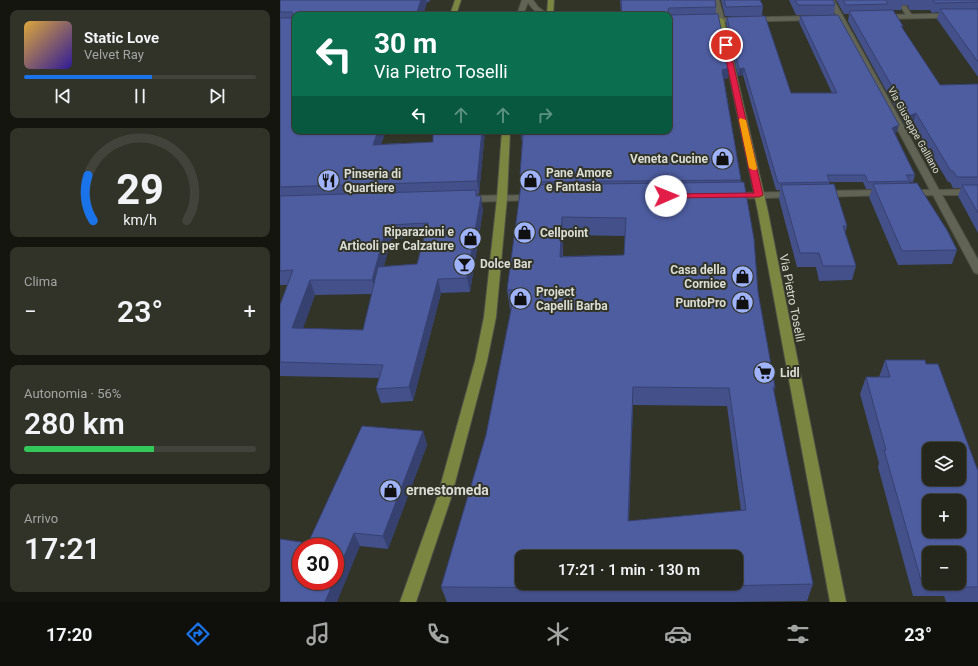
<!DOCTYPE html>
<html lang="it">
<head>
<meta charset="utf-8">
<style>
	:root { --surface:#25271c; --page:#313329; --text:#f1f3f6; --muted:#a3a5a3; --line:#42443b; --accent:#1a73e8 }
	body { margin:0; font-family:Roboto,sans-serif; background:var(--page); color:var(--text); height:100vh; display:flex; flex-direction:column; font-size:15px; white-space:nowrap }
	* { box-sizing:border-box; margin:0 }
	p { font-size:13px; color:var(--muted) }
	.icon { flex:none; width:22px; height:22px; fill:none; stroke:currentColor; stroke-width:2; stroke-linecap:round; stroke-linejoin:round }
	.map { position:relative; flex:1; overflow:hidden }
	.drawer { display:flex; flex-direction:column; gap:10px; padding:10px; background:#14150f; width:280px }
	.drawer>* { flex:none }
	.top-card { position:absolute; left:12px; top:12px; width:380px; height:122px; border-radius:8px; box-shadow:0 1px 3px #0004,0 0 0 1px var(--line); background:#0b6e4f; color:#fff; overflow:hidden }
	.controls { position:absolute; left:642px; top:442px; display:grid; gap:8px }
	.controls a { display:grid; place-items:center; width:44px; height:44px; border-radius:8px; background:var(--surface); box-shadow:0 1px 3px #0004,0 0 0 1px var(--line); font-size:20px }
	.speed { position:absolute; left:12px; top:538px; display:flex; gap:8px; font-size:20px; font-weight:700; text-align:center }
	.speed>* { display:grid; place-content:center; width:52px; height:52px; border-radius:50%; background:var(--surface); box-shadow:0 1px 3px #0004,0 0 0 1px var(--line); line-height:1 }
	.speed .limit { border:6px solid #d22; background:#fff; color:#111 }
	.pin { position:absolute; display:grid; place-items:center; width:34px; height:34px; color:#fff; margin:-17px; border:2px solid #fff; border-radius:50%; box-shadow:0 1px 4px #0007 }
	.me { position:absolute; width:44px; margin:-22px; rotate:89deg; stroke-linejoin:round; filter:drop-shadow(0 0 3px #0008) }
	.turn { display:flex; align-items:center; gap:14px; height:84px; padding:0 16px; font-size:18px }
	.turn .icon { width:52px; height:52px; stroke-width:2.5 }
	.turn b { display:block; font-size:28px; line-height:34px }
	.lanes { display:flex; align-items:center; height:38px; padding:0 16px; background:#0003; justify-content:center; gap:20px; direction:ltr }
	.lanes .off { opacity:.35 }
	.big { font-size:30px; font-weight:600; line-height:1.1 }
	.drawer .card { flex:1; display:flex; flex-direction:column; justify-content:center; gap:6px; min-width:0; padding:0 14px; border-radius:8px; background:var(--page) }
	.drawer .dial { align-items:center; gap:0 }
	.dial svg { height:104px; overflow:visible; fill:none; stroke:var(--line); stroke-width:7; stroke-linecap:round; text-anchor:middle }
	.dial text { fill:var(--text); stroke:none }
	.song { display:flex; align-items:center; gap:12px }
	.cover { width:48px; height:48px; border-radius:6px; background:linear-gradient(135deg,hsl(40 70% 55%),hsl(250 70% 35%)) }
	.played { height:4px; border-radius:2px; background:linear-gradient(90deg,var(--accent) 55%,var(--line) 55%) }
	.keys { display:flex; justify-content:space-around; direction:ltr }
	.heat { display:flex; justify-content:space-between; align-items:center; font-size:22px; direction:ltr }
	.charge { height:6px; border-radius:3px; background:linear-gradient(90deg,#34c759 56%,var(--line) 0) }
	.trip { position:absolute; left:235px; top:550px; width:228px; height:40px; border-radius:8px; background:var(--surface); box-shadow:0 1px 3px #0004,0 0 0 1px var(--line); font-weight:600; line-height:40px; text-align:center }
	.dock { display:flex; height:64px; justify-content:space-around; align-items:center; background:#0f100b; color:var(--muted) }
	.dock .icon { width:28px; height:28px }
	.dock .current { color:var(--accent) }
	.dock b { font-size:18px; color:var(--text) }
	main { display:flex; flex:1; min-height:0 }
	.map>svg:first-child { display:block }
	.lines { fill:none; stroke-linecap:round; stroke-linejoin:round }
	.service-casing { stroke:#4f5146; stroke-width:2 }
	.minor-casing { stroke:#4f5146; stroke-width:2 }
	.primary-casing { stroke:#4f5146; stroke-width:2 }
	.service { fill:#616455; fill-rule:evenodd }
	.minor { fill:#616455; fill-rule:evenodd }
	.primary { fill:#7b8640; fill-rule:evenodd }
	.wall { fill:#43508a; fill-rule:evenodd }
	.shaded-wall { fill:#374170 }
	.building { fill:#4e5da0; stroke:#374170; fill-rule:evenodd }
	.route { fill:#e11d48; stroke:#92132f }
	.slow { fill:#f59e0b }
	.labels { text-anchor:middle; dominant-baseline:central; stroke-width:4; stroke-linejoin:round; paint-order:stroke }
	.far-street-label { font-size:10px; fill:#dbddd5; stroke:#313426 }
	.poi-label { font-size:12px; font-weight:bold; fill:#dbddd5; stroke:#313426; text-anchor:start }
	.street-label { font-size:12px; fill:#dbddd5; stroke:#313426 }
	.near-poi-label { font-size:14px; font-weight:bold; fill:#dbddd5; stroke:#313426; text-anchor:start }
</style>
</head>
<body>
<main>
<section class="drawer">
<div class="card">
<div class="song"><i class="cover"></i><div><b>Static Love</b><p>Velvet Ray</p></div></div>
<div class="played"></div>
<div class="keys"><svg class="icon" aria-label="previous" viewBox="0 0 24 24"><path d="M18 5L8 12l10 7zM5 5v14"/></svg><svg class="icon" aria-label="pause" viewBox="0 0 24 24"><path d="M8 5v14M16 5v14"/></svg><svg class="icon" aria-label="next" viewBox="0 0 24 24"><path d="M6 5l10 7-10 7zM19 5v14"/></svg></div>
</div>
<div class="card dial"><svg viewBox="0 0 100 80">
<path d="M14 69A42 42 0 1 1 86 69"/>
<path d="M14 69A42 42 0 0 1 10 34" stroke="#1a73e8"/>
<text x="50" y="56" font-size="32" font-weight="700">29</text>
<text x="50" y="72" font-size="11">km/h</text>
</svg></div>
<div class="card"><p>Clima</p>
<div class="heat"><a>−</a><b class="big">23°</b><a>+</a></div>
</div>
<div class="card"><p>Autonomia · 56%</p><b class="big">280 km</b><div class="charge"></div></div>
<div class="card"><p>Arrivo</p><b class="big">17:21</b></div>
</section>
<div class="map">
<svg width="698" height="602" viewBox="0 0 698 602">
	<rect width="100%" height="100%" fill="#313426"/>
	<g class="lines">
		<defs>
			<path id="service" d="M 622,6 L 626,6 L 633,17 L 632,18 L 628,18 L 621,7 Z"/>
			<path id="minor" d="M 242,0 L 253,0 L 258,7 L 269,15 C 259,15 253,11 248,2 L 243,15 L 237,15 Z
				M 433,0 L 439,0 L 444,18 L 535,16 L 538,18 L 535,20 L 441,22 L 438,20 Z
				M 548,0 L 554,0 L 659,190 L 698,189 L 698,195 L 662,195 L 698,260 L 698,274 L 694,272 L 693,270 L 653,195 L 628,196 L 623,193 L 628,190 L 650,190 Z
				M 698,13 L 698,17 L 602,19 L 599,17 L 602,15 Z
				M 605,190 L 610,193 L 608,195 L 542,197 L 537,194 L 542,191 Z
				M 513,192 L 518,195 L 516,197 L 452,199 L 447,196 L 452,193 Z
				M 253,195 L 258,198 L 256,200 L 187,202 L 182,199 L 187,196 Z"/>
			<path id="primary" d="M 175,0 L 181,0 L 176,15 L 170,15 Z
				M 268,0 L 274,0 L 273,15 L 267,15 Z
				M 441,18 L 444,20 L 488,212 L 566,602 L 550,602 L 478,212 L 438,22 L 424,23 L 421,21 L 424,19 Z
				M 222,131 L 230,131 L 227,198 L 216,317 L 207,361 L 171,498 L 136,602 L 120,602 L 157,498 L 195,361 L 204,317 L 217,198 Z"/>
		</defs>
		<use href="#service" class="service-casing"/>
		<use href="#minor" class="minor-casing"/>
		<use href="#primary" class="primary-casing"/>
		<use href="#service" class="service"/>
		<use href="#minor" class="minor"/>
		<use href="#primary" class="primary"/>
	</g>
	<path class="wall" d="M 0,0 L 150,0 L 149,2 L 147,2 L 143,15 L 15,15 L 15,131 L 106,131 L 101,144 L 153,142 L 153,131 L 205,131 L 199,194 L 197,194 L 203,210 L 190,292 L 161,293 L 133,401 L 101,403 L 96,389 L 99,378 L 0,376 L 0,305 L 8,285 L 0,285 ZM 144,237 L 137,264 L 104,266 L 111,239 ZM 92,294 L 83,330 L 23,328 L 35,295 Z
		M 340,0 L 435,0 L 436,7 L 436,14 L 448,78 L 444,79 L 461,180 L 461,182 L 478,292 L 495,387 L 494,392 L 533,584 L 527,601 L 454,602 L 167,602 L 161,587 L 206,435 L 231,309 L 230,309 L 227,290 L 241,186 L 240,175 L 242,143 L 241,134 L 389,15 L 341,15 ZM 283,235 L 345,236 L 344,255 L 283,256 ZM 353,405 L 447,406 L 461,511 L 349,521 Z
		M 441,0 L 480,0 L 483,6 L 482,16 L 445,16 Z
		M 509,0 L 553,0 L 555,5 L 554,15 L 516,15 Z
		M 556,0 L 698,0 L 698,77 L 657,19 L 659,12 L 652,13 L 650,10 L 630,10 L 627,5 L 622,5 L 621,10 L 607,10 L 607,11 L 623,26 L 622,28 L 660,85 L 698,84 L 698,233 L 678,196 L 681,188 L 673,188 L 670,182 L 668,182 L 633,124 L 626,127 L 568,21 L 569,14 L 564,14 Z
		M 520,16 L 617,132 L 615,133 L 635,175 L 633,182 L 629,182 L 629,183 L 677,250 L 672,264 L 618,265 L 589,197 L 592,189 L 586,189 L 583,182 L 550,182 L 549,184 L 567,226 L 565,233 L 576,266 L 572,280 L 539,281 L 536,267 L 517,267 L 499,199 L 500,190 L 496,190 L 463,75 L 458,76 L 446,23 L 447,17 L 511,93 L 552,93 L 519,22 Z
		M 605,360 L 646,364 L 698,471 L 698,602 L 666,602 L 664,596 L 633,596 L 598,467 L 599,463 L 580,394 L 586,377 L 599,377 ZM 649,553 L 679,583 L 649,583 Z
		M 143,431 L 147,445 L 108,549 L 80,546 L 28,543 Z"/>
	<path class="shaded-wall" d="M 141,0 L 146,0 L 147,2 L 143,15 L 136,15 Z
		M 449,68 L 448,78 L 441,80 L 442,70 Z
		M 464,68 L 463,75 L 458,76 L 459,69 Z
		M 636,113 L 633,124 L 626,127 L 629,116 Z
		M 619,125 L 617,132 L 610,136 L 612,128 Z
		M 98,131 L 106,131 L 96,158 L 93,145 Z
		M 202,131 L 205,131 L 199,194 L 197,181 Z
		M 201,196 L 203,210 L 190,292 L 187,278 Z
		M 282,217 L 283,235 L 282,275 L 280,257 Z
		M 107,225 L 111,239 L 97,294 L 92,280 Z
		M 158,279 L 161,293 L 133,401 L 129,387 Z
		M 30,280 L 35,295 L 18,342 L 12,328 Z
		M 353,387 L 353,405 L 348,538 L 348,521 Z
		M 143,431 L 147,445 L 108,549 L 103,536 Z
		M 74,533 L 80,546 L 57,602 L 45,602 L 54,581 L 55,581 L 55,578 Z"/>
	<path class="building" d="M 0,0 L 141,0 L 136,15 L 15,15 L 15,131 L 98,131 L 93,145 L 153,142 L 153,131 L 202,131 L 197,181 L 0,187 L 0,18 L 11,18 L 13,17 L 12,12 L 0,12 Z
		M 341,0 L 435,0 L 436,7 L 389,8 L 388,9 L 389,15 L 438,14 L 449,68 L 442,70 L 461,180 L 243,182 L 244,175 L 240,175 L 243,134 L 241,134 L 241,131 L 389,131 L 389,15 L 342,15 Z
		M 444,0 L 480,0 L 483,6 L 446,7 Z
		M 515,0 L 553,0 L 555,5 L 518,5 Z
		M 563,0 L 606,0 L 608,4 L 566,5 Z
		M 653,0 L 698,0 L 698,2 L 655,3 Z
		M 660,9 L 698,9 L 698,62 Z
		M 613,10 L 623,26 L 621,26 L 660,85 L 698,84 L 698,177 L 677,177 L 673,171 L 671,171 L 636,113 L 629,116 L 569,11 Z
		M 558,15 L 619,125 L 612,128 L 635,175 L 626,175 L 630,181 L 588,182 L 585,175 L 547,175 L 550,182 L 498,183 L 464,68 L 459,69 L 447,17 L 485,16 L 511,93 L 557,93 L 520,16 Z
		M 464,182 L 474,239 L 478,292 L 495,387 L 493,387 L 533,584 L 344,588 L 161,587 L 206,435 L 235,290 L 227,290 L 241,185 ZM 282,217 L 346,218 L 344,255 L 280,257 ZM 353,387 L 449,388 L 466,510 L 348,521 ZM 242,557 L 456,557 L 456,583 L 242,583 Z
		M 637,183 L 667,230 L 677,250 L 622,251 L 593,184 Z
		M 554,184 L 567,226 L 563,226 L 576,266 L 543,266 L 539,253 L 520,253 L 501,185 Z
		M 682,185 L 698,185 L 698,213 Z
		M 196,190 L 196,196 L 201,196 L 187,278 L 158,279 L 129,387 L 96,389 L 103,365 L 0,362 L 0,305 L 13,270 L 0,271 L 0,196 ZM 148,223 L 137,264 L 98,267 L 83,330 L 12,328 L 30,280 L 92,280 L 107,225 Z
		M 605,360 L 645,360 L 646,364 L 658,364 L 698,471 L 698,587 L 676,587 L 674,583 L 679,583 L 679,553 L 649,553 L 649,581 L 641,580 L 604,450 L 606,450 L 586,377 L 610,377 ZM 649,449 L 679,449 L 679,479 L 649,479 ZM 649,501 L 679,501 L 679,531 L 649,531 Z
		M 82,426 L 143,431 L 103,536 L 74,533 L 55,578 L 55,547 L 21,547 L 21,581 L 54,581 L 45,602 L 0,602 L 0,539 L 28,543 Z"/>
	<path class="route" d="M 446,43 L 449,45 L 483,195 L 479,197 L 383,198 L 383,195 L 386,194 L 474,193 L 443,45 Z"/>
	<path class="slow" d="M 460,118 L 466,120 L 477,168 L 476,170 L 473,170 L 469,168 L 459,120 Z"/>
	<defs>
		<symbol id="shop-disc" viewBox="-11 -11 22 22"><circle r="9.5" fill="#a0b3fd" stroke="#313426"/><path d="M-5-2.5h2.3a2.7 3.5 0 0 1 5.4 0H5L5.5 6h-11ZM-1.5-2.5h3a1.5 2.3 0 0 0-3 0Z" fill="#111"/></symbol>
		<symbol id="restaurant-disc" viewBox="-11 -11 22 22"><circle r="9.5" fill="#a0b3fd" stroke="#313426"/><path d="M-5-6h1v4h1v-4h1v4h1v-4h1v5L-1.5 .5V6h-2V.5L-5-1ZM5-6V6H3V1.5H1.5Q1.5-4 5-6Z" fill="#111"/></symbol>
		<symbol id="bar-disc" viewBox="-11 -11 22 22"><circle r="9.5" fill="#a0b3fd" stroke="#313426"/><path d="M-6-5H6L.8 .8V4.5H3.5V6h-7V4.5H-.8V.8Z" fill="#111"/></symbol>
		<symbol id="supermarket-disc" viewBox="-11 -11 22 22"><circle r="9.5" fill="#a0b3fd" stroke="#313426"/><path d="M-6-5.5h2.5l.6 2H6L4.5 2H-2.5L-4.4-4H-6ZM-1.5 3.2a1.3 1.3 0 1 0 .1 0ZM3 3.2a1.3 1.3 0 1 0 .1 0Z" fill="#111"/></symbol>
	</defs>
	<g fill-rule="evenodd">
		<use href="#shop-disc" x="430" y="146" width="25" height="25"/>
		<use href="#shop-disc" x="238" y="168" width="25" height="25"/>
		<use href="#restaurant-disc" x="36" y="168" width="25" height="25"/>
		<use href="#shop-disc" x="232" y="220" width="25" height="25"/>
		<use href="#shop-disc" x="178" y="226" width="25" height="25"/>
		<use href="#bar-disc" x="172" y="252" width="25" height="25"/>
		<use href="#shop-disc" x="450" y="264" width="25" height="25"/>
		<use href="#shop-disc" x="228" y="286" width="25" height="25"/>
		<use href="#shop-disc" x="450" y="290" width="25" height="25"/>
		<use href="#supermarket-disc" x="472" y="360" width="25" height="25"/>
		<use href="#shop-disc" x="98" y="478" width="25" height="25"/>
	</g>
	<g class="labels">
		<g class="far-street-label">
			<text transform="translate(634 130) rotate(61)">Via Giuseppe Galliano</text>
		</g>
		<g class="poi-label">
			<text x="428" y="159" text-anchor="end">Veneta Cucine</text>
			<text x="266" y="173">Pane Amore<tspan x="266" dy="14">e Fantasia</tspan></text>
			<text x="64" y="174">Pinseria di<tspan x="64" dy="14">Quartiere</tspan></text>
			<text x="174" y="232" text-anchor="end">Riparazioni e<tspan x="174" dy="14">Articoli per Calzature</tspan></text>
			<text x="260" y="233">Cellpoint</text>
			<text x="200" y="264">Dolce Bar</text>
			<text x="446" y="270" text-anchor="end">Casa della<tspan x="446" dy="14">Cornice</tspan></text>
			<text x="256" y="292">Project<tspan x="256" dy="14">Capelli Barba</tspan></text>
			<text x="446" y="303" text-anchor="end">PuntoPro</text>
			<text x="500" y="373">Lidl</text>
		</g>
		<g class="street-label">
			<text transform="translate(512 298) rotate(79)">Via Pietro Toselli</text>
		</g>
		<g class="near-poi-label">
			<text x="126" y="490">ernestomeda</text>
		</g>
	</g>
</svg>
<div class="controls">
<a><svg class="icon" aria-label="layers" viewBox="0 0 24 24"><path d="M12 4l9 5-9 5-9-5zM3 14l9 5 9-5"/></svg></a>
<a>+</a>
<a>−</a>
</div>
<div class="speed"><div class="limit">30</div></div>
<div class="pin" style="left:446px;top:45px;background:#d93025"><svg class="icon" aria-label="arrive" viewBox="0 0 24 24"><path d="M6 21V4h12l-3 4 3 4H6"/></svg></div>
<svg class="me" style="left:386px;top:196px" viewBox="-20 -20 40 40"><circle r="19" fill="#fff"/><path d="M0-13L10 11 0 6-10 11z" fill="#e11d48"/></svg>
<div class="trip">17:21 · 1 min · 130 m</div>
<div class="top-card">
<div class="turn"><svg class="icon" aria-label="left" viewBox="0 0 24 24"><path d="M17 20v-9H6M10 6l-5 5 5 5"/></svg><div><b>30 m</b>Via Pietro Toselli</div></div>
<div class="lanes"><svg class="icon" aria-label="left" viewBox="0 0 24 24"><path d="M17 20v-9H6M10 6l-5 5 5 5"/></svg><svg class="icon off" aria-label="ahead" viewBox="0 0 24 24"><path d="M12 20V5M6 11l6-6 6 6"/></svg><svg class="icon off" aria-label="ahead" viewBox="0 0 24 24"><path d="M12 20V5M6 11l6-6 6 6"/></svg><svg class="icon off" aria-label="right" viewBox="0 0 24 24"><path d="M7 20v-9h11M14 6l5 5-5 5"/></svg></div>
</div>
</div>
</main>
<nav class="dock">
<b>17:20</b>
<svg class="icon current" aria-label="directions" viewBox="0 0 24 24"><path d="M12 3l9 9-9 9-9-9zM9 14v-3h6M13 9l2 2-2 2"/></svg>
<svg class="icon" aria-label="music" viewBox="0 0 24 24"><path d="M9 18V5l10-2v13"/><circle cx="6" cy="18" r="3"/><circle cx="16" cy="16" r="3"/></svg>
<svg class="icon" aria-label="phone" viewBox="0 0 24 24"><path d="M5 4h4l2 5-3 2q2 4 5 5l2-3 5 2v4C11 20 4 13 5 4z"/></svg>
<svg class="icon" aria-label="climate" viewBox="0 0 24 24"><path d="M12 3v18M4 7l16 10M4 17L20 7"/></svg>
<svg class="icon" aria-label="car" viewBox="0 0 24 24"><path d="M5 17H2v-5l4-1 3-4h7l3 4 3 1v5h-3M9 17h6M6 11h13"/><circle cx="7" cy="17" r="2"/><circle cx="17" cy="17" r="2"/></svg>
<svg class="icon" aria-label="filters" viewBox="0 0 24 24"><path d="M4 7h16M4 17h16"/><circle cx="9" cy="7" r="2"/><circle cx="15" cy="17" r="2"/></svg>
<b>23°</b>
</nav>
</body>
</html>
